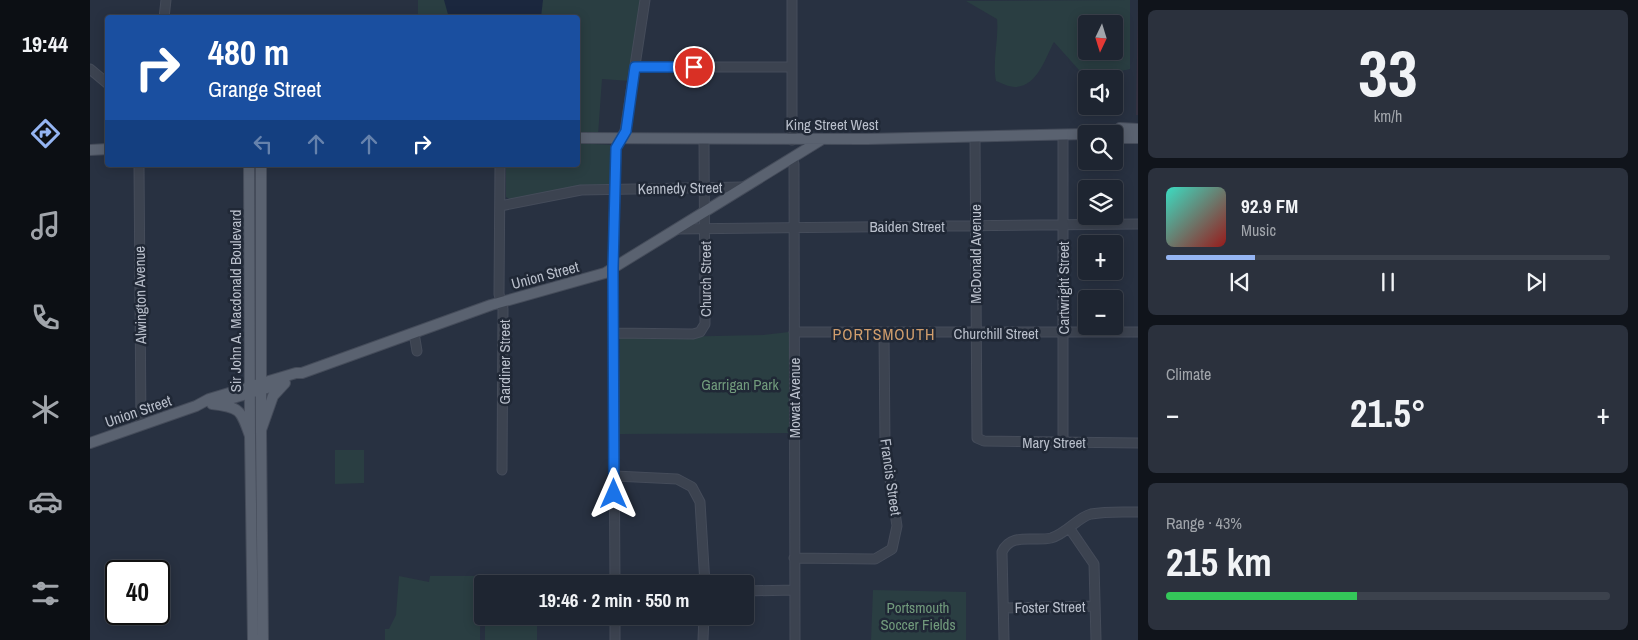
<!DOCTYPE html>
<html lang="en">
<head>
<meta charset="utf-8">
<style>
	:root { --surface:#1e2531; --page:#2b313d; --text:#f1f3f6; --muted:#a1a5ab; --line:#3c424d; --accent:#95b5f3 }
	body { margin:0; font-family:"Archivo Narrow",sans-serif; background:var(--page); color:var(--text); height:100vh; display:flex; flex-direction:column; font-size:19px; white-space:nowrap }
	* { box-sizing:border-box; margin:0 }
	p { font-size:16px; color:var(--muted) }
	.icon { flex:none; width:28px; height:28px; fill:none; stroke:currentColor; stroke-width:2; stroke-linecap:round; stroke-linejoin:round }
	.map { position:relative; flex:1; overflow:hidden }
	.panel { display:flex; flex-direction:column; gap:10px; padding:10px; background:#10141b; width:500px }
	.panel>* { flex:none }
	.guide { position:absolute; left:15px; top:15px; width:475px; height:152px; border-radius:5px; box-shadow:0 2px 12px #0003,0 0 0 1px var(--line); background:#1a4fa0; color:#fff; overflow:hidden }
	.needle { width:32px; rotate:184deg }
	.tools { position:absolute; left:988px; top:15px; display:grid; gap:10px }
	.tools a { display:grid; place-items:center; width:45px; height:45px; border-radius:5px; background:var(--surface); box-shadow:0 2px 12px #0003,0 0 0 1px var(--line); font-size:25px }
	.speed { position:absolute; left:15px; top:560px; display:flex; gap:10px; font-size:25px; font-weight:700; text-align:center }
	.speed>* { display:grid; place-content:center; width:65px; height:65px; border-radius:50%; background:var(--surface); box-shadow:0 2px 12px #0003,0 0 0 1px var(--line); line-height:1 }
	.speed .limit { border:2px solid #111; border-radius:8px; background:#fff; color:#111 }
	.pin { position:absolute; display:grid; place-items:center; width:42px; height:42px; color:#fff; margin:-21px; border:2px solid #fff; border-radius:50%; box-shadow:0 1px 5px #0007 }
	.me { position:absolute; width:55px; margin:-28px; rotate:0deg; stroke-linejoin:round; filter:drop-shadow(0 0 4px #0008) }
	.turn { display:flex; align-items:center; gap:18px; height:105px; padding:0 20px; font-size:22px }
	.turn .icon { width:65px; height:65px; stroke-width:2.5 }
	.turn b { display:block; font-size:35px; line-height:42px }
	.lanes { display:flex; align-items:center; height:48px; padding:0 20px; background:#0003; justify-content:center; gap:25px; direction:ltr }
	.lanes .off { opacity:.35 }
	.big { font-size:38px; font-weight:700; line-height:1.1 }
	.panel .tile { flex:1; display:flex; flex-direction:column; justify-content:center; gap:8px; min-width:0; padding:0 18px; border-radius:8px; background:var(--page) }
	.panel .dial { align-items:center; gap:0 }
	.dial b { font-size:65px; line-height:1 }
	.song { display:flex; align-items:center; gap:15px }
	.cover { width:60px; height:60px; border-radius:8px; background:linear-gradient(135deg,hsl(170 70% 55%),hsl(0 70% 35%)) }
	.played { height:5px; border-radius:2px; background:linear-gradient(90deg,var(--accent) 20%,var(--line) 20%) }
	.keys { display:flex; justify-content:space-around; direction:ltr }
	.heat { display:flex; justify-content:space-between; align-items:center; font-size:28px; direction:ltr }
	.charge { height:8px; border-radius:4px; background:linear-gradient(90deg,#34c759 43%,var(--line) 0) }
	.trip { position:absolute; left:384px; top:575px; width:280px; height:50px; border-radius:5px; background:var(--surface); box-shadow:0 2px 12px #0003,0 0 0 1px var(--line); font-weight:700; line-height:50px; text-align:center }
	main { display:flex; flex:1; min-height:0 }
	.dock { display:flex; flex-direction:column; width:90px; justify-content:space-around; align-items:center; background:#0c0f14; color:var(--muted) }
	.dock .icon { width:35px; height:35px }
	.dock .selected { color:var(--accent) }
	.dock b { font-size:22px; color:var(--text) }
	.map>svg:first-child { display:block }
	.medical { fill:#363342 }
	.green { fill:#2a3e42; fill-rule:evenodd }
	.water { fill:#1b273e }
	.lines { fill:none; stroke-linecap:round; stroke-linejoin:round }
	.minor-casing { stroke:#454c5a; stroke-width:11 }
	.major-casing { stroke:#454c5a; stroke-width:12 }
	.minor { stroke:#3c4350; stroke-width:9 }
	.major { stroke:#5a6270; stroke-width:10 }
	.route-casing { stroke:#114b97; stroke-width:12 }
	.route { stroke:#1a73e8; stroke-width:9 }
	.labels { text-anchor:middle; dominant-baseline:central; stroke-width:5; stroke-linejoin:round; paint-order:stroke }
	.street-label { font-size:15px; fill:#b9bfcb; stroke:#202836 }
	.park-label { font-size:15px; fill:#719a7c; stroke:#202836 }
	.neighbourhood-label { font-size:16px; letter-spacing:1px; fill:#d19e6d; stroke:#202836 }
</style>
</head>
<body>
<main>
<nav class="dock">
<b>19:44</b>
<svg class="icon selected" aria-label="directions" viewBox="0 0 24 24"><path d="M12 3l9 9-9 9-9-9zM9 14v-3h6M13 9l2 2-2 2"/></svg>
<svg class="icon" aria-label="music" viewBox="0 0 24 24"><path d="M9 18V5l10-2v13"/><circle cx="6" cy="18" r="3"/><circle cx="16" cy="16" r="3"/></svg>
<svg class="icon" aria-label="phone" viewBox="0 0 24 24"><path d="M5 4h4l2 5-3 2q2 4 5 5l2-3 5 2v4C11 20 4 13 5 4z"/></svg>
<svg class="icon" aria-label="climate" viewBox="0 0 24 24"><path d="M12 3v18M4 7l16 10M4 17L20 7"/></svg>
<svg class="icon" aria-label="car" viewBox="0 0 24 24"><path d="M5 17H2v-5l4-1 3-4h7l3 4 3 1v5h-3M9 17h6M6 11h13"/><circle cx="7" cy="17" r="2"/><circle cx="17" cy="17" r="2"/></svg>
<svg class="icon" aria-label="filters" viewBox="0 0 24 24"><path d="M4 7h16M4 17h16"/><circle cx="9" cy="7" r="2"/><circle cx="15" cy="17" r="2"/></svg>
</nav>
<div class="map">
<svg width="1048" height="640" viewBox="0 0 1048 640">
	<rect width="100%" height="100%" fill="#283141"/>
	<path class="medical" d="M 1048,0 L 1048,115 L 1046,115 Z"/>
	<path class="green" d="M 328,0 L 552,0 L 540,81 L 512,79 L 508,135 L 488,134 L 488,18 L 328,18 Z
		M 1040,0 L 1040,69 L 997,79 L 964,42 C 955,58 948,86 925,87 C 919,87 911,83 906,81 C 902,61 909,40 907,19 L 876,1 ZM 996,24 L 1024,24 L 1024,51 L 996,51 Z
		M 488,143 L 520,145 L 520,185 L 421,200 L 416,197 L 416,165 L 488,165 Z
		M 699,332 L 701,433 L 528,434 L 530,338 L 673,335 Z
		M 245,450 L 274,450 L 274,483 L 245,484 Z
		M 309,576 L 339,582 L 340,576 L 390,576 L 390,640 L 295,640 L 295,629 L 299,629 L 306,615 Z
		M 783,590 L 876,592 L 876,640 L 781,640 Z
		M 395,616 L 447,616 L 447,640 L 395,640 Z"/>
	<path class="water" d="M 354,0 L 453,0 L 451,17 L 359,18 Z"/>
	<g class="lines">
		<defs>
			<path id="minor" d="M 702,0 L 702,140
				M 74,18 L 76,0
				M 545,67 L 702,67
				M 0,69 L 18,84
				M 885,137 L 887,438 L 894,441 L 1048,443
				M 702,158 L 704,164 L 705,640
				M 49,165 L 51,425
				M 410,165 L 409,294 L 413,309 L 412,470
				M 410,206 L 491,190 L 652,187
				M 587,229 L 1048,224
				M 704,332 L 1048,332
				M 324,333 L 327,351
				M 524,333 L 603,334 L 610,332 L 615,324 L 614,139
				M 973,442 L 973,135
				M 525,476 L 587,479 L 602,487 L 610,502 L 615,584
				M 980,529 L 1004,564 L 1006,640
				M 704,558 L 785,559 L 802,549 L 807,526 L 795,446 L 794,333
				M 525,584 L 523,268 L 526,147 L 535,131 L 555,0
				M 655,591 L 704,590
				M 914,608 L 1005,606
				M 525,616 L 525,640
				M 613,640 L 614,616
				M 914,640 L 912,552 C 921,532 943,542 961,538 C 976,534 988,517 1001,514 C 1017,511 1032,512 1048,512"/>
			<path id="major" d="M 1023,134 L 1030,128 L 1048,129
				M 1024,134 L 1030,138 L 1048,138
				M 488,138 L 777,139 L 996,134
				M 0,150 L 18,149
				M 159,165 L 160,436
				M 171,165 L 171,430
				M 136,400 L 194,383
				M 122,404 C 150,407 151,410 160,436 L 163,640
				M 0,443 L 106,406 L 119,399 L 206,373 L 212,373 L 401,305 L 515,273 L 731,140
				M 173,640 L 171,430 L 183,396 L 195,383"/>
		</defs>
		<use href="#minor" class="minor-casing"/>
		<use href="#major" class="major-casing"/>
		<use href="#minor" class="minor"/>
		<use href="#major" class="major"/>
	</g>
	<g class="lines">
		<defs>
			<path id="route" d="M 524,494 L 523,268 L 526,148 L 536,131 L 545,67 L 604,67"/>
		</defs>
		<use href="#route" class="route-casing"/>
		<use href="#route" class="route"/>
	</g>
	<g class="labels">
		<g class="street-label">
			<text x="742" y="124">King Street West</text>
			<text transform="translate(590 188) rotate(-1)">Kennedy Street</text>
			<text x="817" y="226">Baiden Street</text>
			<text transform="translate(885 254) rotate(-90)">McDonald Avenue</text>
			<text transform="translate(455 275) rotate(-15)">Union Street</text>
			<text transform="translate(615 279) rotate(-90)">Church Street</text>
			<text transform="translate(973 288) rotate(-90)">Cartwright Street</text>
			<text transform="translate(50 295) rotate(-91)">Alwington Avenue</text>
			<text transform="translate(145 301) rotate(-90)">Sir John A. Macdonald Boulevard</text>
			<text x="906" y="333">Churchill Street</text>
			<text transform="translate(414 362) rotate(-90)">Gardiner Street</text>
			<text transform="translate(704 398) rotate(-90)">Mowat Avenue</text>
			<text transform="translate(48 411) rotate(-19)">Union Street</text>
			<text x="964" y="442">Mary Street</text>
			<text transform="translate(801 477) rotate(82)">Francis Street</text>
			<text transform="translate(960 607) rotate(-1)">Foster Street</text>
		</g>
		<g class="park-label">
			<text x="650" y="384">Garrigan Park</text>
			<text x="828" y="607">Portsmouth<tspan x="828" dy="17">Soccer Fields</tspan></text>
		</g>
		<g class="neighbourhood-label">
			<text x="794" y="334">PORTSMOUTH</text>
		</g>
	</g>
</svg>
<div class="tools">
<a><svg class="needle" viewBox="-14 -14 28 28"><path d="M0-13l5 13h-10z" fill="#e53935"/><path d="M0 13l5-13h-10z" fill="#a1a5ab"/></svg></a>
<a><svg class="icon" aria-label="sound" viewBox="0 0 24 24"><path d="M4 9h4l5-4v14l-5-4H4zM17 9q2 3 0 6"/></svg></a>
<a><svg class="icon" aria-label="search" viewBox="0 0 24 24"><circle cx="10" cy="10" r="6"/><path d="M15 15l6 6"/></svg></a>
<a><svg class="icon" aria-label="layers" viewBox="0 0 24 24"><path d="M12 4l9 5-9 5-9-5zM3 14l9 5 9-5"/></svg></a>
<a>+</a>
<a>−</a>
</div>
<div class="speed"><div class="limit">40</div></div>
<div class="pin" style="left:604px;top:67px;background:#d93025"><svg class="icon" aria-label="arrive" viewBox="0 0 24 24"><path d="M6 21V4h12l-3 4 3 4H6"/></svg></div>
<svg class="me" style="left:524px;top:494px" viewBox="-20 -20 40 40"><path d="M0-17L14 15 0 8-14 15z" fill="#1a73e8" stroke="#fff" stroke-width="4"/></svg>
<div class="trip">19:46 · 2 min · 550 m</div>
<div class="guide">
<div class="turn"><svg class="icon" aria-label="right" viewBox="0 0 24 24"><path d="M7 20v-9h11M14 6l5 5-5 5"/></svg><div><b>480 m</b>Grange Street</div></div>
<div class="lanes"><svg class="icon off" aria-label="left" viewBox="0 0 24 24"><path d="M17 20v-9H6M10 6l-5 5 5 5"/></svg><svg class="icon off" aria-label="ahead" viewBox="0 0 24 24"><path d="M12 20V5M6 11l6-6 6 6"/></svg><svg class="icon off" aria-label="ahead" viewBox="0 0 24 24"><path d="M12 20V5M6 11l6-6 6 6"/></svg><svg class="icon" aria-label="right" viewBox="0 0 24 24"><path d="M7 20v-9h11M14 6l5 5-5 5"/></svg></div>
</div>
</div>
<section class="panel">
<div class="tile dial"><b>33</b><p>km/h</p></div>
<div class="tile">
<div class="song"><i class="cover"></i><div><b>92.9 FM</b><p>Music</p></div></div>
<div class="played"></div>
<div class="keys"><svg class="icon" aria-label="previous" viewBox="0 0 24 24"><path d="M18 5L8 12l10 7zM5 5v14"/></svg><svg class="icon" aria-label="pause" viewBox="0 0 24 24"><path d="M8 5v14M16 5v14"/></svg><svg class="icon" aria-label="next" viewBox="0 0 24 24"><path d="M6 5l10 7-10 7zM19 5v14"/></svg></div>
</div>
<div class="tile"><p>Climate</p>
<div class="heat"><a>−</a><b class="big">21.5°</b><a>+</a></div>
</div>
<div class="tile"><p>Range · 43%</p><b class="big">215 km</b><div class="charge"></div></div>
</section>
</main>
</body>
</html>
